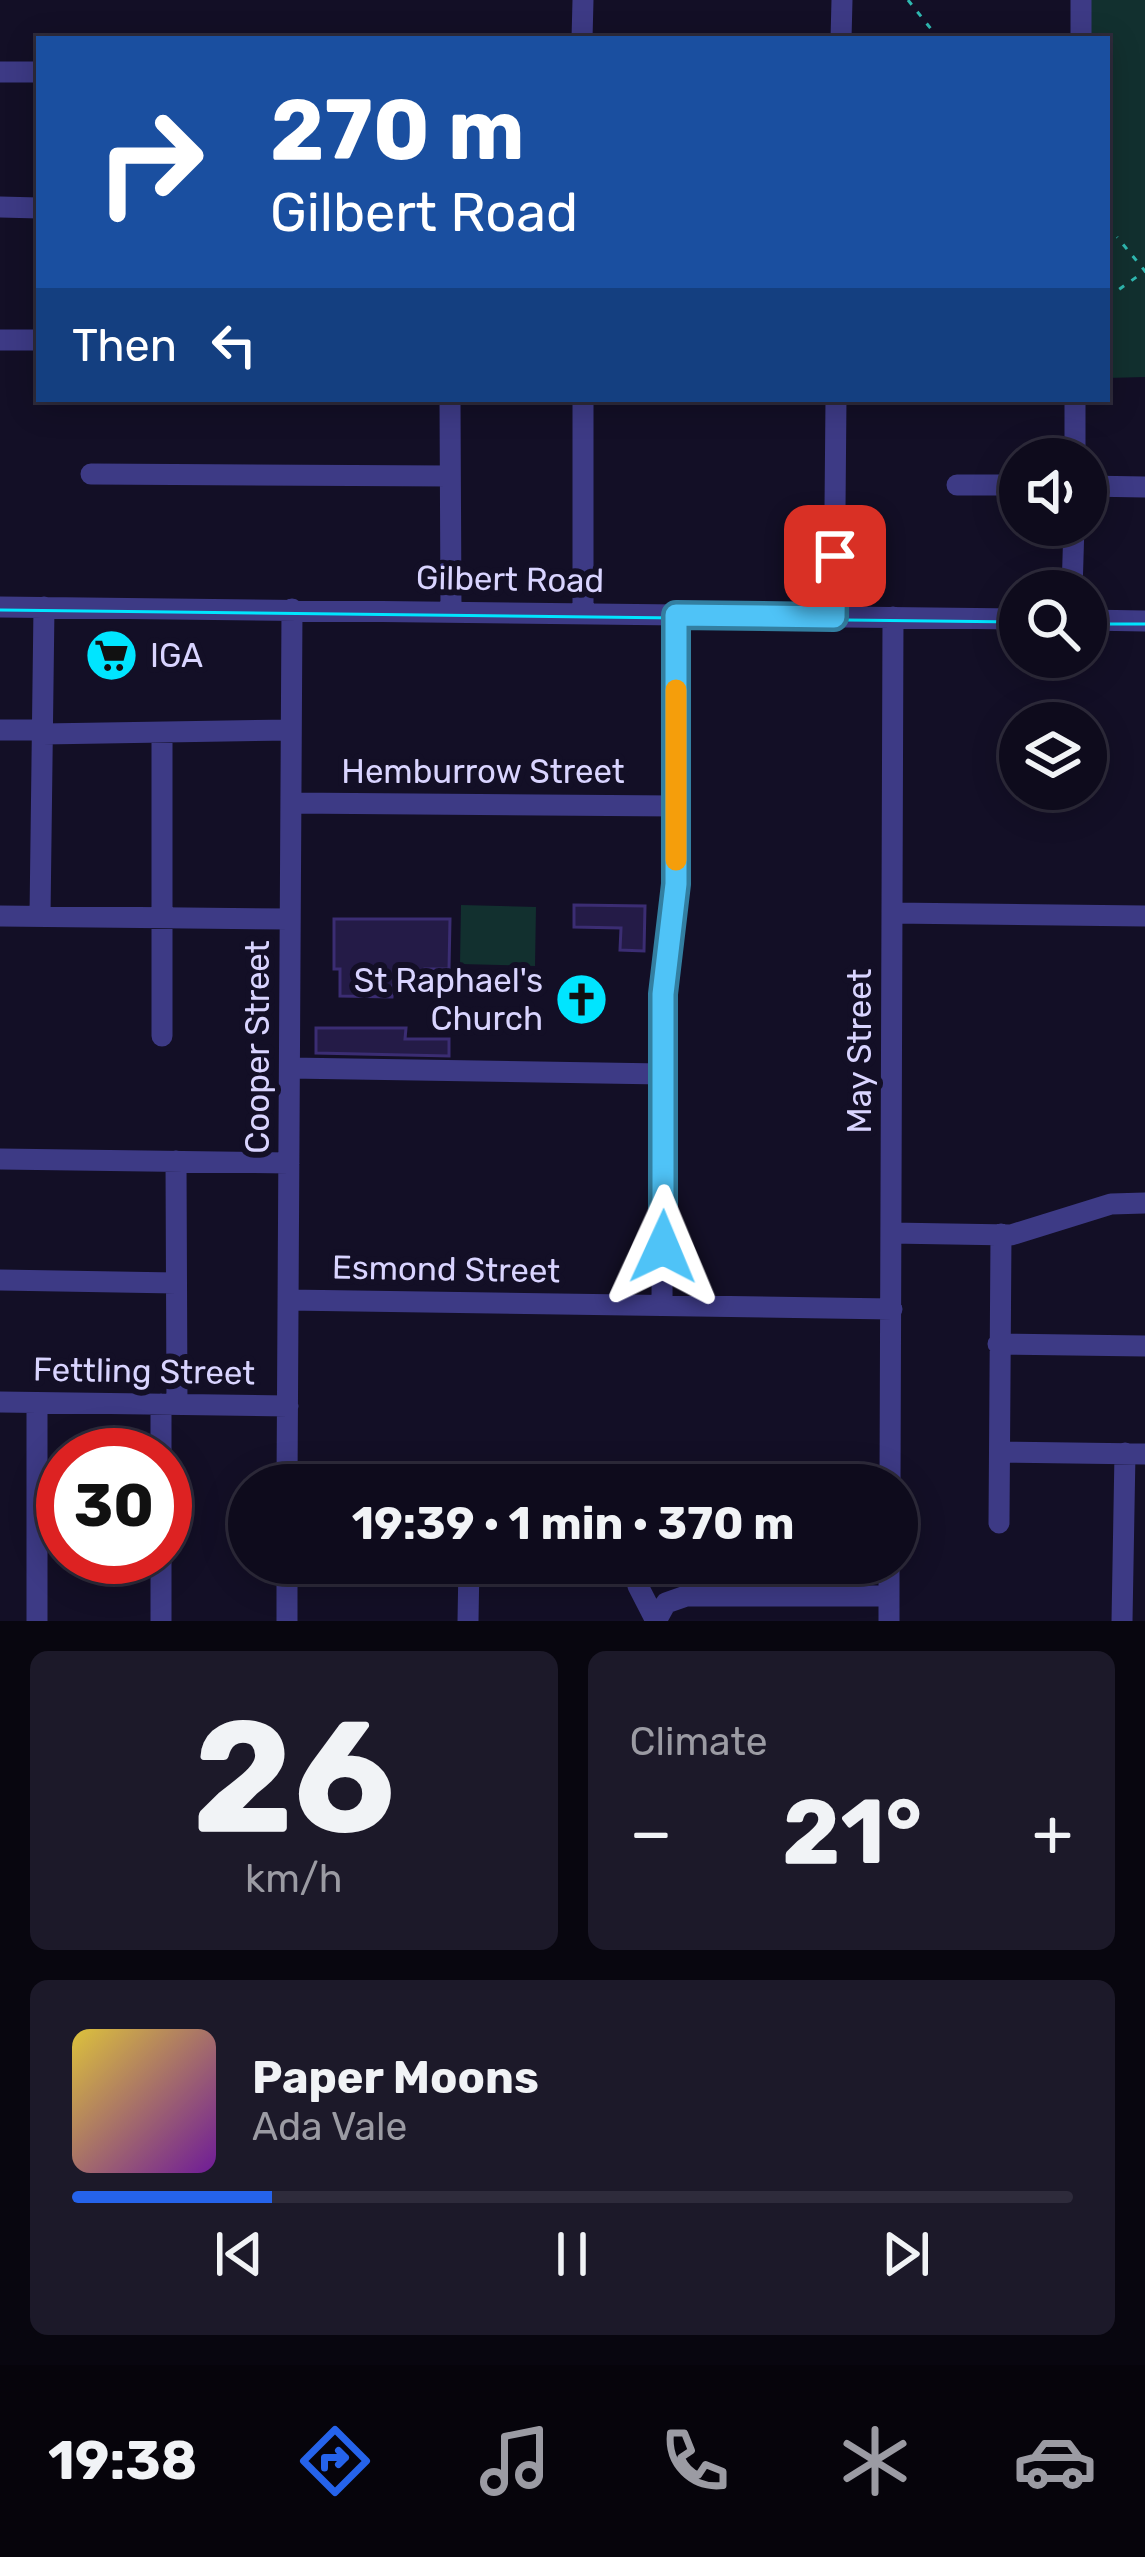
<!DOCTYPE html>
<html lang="en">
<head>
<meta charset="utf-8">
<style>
	:root { --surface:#0e0b1c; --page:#1c1929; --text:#f1f3f6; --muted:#9b9ba3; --line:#2e2b3b; --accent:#2563eb }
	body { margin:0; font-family:Rubik,sans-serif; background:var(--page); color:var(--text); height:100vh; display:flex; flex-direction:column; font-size:45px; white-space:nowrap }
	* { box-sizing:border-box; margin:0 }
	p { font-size:39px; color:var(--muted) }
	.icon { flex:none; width:66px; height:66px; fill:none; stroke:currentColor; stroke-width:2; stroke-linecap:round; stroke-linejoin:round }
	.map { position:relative; height:1621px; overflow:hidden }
	.sheet { display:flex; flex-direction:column; gap:30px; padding:30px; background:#08060f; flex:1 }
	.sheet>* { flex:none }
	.guide { position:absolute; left:36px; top:36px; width:1074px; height:366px; border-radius:0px; box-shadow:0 6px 30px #0003,0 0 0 3px var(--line); background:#1a4fa0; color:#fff; overflow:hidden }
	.fabs { position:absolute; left:999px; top:438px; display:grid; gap:24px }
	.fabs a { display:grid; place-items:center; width:108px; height:108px; border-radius:50%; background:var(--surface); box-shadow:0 6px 30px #0003,0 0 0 3px var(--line); font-size:60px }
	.speed { position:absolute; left:36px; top:1428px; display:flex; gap:24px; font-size:60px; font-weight:700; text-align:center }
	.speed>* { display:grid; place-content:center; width:156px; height:156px; border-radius:50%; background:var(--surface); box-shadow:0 6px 30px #0003,0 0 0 3px var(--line); line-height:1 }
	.speed .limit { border:18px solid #d22; background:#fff; color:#111 }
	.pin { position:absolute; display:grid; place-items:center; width:102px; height:102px; color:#fff; margin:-51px; border-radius:24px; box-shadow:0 6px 18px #0006 }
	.me { position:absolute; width:132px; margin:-66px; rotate:1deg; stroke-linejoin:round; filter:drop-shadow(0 0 9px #0008) }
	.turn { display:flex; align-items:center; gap:42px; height:252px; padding:0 36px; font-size:54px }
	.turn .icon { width:156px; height:156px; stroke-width:2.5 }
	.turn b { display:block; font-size:84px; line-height:102px }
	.then { display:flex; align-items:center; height:114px; padding:0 36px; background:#0003; gap:24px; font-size:45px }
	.big { font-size:90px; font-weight:700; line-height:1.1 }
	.sheet .widget { flex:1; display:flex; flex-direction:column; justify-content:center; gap:18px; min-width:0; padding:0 42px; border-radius:18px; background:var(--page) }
	.sheet .dial { align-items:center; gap:0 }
	.dial b { font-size:156px; line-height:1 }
	.song { display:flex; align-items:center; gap:36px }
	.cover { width:144px; height:144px; border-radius:18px; background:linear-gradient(135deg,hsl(50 70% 55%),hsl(280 70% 35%)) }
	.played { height:12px; border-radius:6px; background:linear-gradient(90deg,var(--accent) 20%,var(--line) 20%) }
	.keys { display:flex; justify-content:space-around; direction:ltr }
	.heat { display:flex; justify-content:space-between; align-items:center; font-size:66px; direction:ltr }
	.sheet .tiles { flex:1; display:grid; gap:30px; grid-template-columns:1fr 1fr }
	.widget:last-child { grid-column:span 2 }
	.trip { position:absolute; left:228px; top:1464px; width:690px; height:120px; border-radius:60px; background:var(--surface); box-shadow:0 6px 30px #0003,0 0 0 3px var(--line); font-weight:700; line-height:120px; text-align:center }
	.tab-bar { display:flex; height:192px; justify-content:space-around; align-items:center; background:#06040b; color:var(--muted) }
	.tab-bar .icon { width:84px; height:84px }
	.tab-bar .current { color:var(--accent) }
	.tab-bar b { font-size:54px; color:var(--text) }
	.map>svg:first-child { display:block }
	.green { fill:#12302f }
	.building { fill:#241b47; stroke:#3b2d73; stroke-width:3 }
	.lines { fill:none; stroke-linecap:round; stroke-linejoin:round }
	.path { stroke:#2fb8b0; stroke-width:3; stroke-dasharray:6 9; stroke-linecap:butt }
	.minor { stroke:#3d3a85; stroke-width:21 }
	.tram { stroke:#00e5ff; stroke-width:3 }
	.route-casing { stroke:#337fa1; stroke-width:30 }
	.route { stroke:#4fc3f7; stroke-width:21 }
	.slow { stroke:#f59e0b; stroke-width:21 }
	.labels { text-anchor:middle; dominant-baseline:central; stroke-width:12; stroke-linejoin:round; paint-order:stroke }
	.street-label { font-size:33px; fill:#d9d4ff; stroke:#130f26 }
	.poi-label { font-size:33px; fill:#d9d4ff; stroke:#130f26; text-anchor:start }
</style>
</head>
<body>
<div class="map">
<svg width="1145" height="1621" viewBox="0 0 1145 1621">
	<rect width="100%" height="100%" fill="#130f26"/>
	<path class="green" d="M 1088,0 L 1145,0 L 1145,377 L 1107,378 L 1107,39 L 1087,39 Z
		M 461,905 L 536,907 L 535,966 L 460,964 Z"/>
	<path class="building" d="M 574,905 L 645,906 L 644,951 L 620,950 L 621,928 L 574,927 Z
		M 334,919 L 450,919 L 449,969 L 425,969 L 425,986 L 393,985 L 392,997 L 340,996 L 340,969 L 334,969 Z
		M 316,1028 L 406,1028 L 405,1039 L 449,1039 L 449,1056 L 316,1053 Z"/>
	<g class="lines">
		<path class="path" d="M 908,0 L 939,39
			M 1107,298 L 1145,271 L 1117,237"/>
		<path class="minor" d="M 582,39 L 583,0
			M 841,39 L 842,0
			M 1081,39 L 1081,0
			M 0,72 L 39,72
			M 0,207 L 39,208
			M 0,340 L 39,340
			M 450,399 L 451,612
			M 1075,399 L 1075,459
			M 91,474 L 450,476
			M 957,485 L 1020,485
			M 1086,486 L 1145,487
			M 1072,591 L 1074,525
			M 0,607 L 1020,619
			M 583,614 L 583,399
			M 834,617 L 836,399
			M 1086,620 L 1145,621
			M 0,730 L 43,730
			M 43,734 L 291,730
			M 162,735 L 162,1036
			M 291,803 L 676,806
			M 893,913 L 1145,916
			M 0,916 L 290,919
			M 40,916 L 44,607
			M 290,1068 L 663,1074
			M 0,1159 L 289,1163
			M 176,1161 L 177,1404
			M 891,1233 L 1011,1235 L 1111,1204 L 1145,1203
			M 0,1280 L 176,1283
			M 288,1300 L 892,1309
			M 662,1305 L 663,994 L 676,884 L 676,615
			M 998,1344 L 1145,1346
			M 0,1402 L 288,1406
			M 37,1403 L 37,1621
			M 1002,1452 L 1145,1454
			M 161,1455 L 161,1404
			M 287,1485 L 292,609
			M 655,1485 L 695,1485
			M 890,1485 L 893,617
			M 999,1523 L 1001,1234
			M 287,1563 L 287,1621
			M 634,1563 L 638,1586 L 656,1621
			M 714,1563 L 714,1595
			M 161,1621 L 161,1557
			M 468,1621 L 469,1563
			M 656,1621 L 666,1603 L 686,1596 L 889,1596
			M 889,1621 L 889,1563
			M 1122,1621 L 1125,1453"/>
		<path class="tram" d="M 0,610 L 1020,622
			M 1086,624 L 1145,624"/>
	</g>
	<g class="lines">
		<defs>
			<path id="route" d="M 663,1247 L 663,994 L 676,884 L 676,615 L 834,617 L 835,556"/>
		</defs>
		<use href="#route" class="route-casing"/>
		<use href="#route" class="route"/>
		<path class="slow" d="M 676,860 L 676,690"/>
	</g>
	<defs>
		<symbol id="supermarket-disc" viewBox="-11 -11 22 22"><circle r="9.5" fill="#00e5ff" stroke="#130f26"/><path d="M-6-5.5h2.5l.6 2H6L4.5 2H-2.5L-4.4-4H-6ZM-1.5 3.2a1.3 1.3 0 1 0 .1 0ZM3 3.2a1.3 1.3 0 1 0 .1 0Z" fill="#111"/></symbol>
		<symbol id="church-disc" viewBox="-11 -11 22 22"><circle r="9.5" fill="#00e5ff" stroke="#130f26"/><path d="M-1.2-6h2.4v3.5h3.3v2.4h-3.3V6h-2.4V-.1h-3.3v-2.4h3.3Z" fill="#111"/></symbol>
	</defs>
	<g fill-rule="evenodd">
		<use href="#supermarket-disc" x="82" y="626" width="59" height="59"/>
		<use href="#church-disc" x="552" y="970" width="59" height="59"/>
	</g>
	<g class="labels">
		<g class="street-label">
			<text transform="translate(510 579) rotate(1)">Gilbert Road</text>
			<text x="483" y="771">Hemburrow Street</text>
			<text transform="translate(257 1047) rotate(-90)">Cooper Street</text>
			<text transform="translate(859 1051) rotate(-90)">May Street</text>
			<text transform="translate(446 1269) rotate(1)">Esmond Street</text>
			<text transform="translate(144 1371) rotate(1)">Fettling Street</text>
		</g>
		<g class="poi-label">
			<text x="150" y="655">IGA</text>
			<text x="543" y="980" text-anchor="end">St Raphael's<tspan x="543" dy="38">Church</tspan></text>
		</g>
	</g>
</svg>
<div class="fabs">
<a><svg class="icon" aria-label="sound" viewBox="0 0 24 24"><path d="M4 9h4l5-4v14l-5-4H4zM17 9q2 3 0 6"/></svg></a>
<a><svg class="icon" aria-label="search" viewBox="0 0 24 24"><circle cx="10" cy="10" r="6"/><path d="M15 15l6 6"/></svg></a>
<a><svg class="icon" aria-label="layers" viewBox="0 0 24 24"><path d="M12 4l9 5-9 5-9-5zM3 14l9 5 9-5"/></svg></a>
</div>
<div class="speed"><div class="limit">30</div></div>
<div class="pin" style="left:835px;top:556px;background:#d93025"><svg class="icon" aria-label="arrive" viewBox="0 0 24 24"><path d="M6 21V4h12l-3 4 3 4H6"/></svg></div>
<svg class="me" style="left:663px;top:1247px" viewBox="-20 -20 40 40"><path d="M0-17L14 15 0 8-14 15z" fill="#4fc3f7" stroke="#fff" stroke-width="4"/></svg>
<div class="trip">19:39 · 1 min · 370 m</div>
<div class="guide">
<div class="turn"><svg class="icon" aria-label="right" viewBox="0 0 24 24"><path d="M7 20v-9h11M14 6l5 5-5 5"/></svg><div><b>270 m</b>Gilbert Road</div></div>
<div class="then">Then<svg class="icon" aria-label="left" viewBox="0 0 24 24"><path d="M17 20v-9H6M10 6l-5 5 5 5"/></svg></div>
</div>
</div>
<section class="sheet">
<div class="tiles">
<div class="widget dial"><b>26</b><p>km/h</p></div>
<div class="widget"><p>Climate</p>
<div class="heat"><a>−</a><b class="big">21°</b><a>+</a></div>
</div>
<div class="widget">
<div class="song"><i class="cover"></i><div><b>Paper Moons</b><p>Ada Vale</p></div></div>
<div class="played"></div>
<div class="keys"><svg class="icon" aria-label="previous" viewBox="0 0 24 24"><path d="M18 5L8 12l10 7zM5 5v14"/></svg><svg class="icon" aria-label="pause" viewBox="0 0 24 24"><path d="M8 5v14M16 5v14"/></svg><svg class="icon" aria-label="next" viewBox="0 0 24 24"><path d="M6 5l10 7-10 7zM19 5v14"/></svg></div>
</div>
</div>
</section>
<nav class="tab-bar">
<b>19:38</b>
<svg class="icon current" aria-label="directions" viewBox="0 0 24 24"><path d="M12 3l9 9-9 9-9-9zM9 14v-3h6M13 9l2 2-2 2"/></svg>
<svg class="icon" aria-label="music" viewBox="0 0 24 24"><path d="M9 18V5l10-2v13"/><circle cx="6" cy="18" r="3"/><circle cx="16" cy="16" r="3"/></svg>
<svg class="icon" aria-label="phone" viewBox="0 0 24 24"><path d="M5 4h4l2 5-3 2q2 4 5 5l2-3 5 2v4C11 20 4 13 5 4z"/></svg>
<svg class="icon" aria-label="climate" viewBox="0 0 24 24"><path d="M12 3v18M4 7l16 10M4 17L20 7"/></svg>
<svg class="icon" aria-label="car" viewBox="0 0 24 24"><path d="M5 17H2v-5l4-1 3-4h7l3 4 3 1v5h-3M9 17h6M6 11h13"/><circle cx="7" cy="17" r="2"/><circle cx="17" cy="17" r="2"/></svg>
</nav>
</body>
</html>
